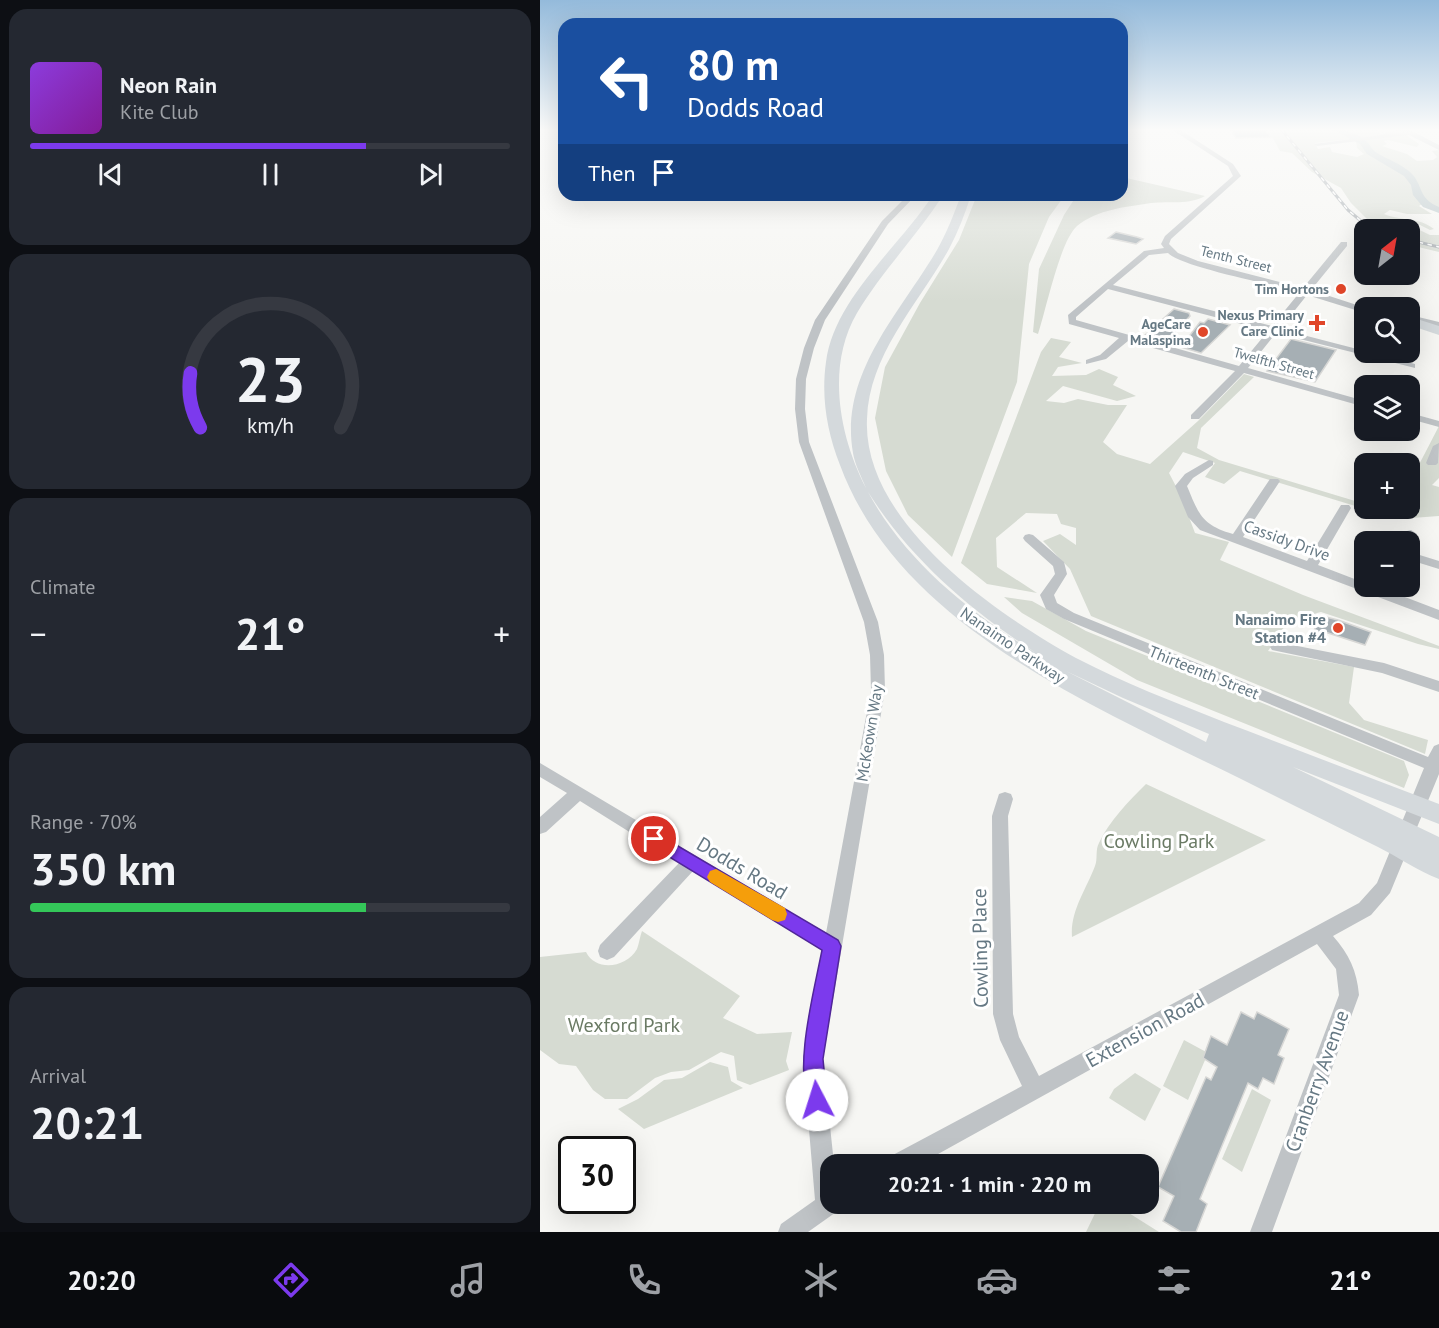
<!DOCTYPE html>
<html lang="en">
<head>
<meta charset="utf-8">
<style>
	:root { --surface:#171b24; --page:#242831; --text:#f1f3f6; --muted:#9ea1a6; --line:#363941; --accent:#7c3aed }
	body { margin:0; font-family:"PT Sans",sans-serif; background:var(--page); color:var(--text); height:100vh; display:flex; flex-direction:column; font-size:22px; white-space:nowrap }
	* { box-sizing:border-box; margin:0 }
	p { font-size:20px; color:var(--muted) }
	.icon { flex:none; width:33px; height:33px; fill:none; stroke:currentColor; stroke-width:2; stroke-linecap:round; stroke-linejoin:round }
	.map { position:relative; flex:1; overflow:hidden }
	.side { display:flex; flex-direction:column; gap:9px; padding:9px; background:#0d0f14; width:540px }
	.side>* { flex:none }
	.top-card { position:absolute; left:18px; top:18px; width:570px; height:183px; border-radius:18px; box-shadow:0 6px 24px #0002; background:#1a4fa0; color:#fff; overflow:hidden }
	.needle { width:39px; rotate:31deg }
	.fabs { position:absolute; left:814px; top:219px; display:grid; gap:12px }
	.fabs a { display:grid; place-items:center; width:66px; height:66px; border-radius:12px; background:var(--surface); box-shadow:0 6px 24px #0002; font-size:30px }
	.speed { position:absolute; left:18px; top:1136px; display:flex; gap:12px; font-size:30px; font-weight:700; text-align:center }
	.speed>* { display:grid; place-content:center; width:78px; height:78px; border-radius:50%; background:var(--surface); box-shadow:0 6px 24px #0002; line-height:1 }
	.speed .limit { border:3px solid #111; border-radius:9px; background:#fff; color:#111 }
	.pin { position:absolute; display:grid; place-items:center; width:51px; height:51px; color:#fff; margin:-26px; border:3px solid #fff; border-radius:50%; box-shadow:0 2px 6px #0007 }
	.me { position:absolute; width:66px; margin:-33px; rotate:355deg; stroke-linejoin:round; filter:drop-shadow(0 0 4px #0008) }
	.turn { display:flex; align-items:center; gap:21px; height:126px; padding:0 30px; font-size:27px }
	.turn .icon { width:78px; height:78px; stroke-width:2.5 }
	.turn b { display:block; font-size:42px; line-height:51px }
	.then { display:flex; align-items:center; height:57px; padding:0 30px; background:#0003; gap:12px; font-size:22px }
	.big { font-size:45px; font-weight:700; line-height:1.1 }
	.side .tile { flex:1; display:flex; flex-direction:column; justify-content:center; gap:9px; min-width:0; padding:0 21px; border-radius:18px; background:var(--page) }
	.side .dial { align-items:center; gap:0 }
	.dial svg { height:156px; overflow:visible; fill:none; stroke:var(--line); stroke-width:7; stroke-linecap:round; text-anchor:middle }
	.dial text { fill:var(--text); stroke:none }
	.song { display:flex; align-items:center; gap:18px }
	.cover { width:72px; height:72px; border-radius:9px; background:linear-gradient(135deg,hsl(270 70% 55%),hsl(290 70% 35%)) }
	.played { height:6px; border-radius:3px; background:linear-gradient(90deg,var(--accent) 70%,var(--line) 70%) }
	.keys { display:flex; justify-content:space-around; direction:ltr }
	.heat { display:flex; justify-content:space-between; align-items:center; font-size:33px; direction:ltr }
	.charge { height:9px; border-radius:4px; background:linear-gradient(90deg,#34c759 70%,var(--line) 0) }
	.trip { position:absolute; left:280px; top:1154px; width:339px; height:60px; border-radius:18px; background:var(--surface); box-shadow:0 6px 24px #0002; font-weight:700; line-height:60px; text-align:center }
	.menu { display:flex; height:96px; justify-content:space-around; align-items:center; background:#090b0e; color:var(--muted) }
	.menu .icon { width:42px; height:42px }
	.menu .current { color:var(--accent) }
	.menu b { font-size:27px; color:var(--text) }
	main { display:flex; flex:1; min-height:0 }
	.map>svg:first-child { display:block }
	.green { fill:#d6dbd2 }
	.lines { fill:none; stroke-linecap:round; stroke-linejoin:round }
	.river { fill:#b6c4c7; fill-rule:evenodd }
	.building { fill:#a6afb4; stroke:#d7d7d5; stroke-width:1.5 }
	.minor { fill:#bfc3c6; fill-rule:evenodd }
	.highway { fill:#d4d9dc; fill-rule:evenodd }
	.rail-casing { stroke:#a0a7ac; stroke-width:3 }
	.rail { stroke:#fff; stroke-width:1.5; stroke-dasharray:4.5; stroke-linecap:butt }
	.route { fill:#7c3aed; stroke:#51269a; stroke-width:1.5 }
	.slow { fill:#f59e0b }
	.poi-dot { fill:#e04629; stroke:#fff; stroke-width:2 }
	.labels { text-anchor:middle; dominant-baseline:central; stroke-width:6; stroke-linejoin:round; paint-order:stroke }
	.far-street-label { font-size:14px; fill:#657883; stroke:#fff }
	.far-poi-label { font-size:14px; font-weight:bold; fill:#657883; stroke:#fff; text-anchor:end }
	.street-label { font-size:16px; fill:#657883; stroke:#fff }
	.poi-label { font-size:16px; font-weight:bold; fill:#657883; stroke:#fff; text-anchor:end }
	.near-park-label { font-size:20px; fill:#6a7a64; stroke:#fff }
	.near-street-label { font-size:20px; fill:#657883; stroke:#fff }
</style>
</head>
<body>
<main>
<section class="side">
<div class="tile">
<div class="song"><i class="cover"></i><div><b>Neon Rain</b><p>Kite Club</p></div></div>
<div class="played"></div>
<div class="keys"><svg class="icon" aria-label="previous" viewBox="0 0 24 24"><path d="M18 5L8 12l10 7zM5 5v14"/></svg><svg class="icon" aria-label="pause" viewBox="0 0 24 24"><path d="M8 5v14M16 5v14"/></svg><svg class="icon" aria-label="next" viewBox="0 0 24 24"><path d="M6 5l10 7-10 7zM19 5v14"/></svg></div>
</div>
<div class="tile dial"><svg viewBox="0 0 100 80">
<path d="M14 69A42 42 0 1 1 86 69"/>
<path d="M14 69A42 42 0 0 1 9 41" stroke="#7c3aed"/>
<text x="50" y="56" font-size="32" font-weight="700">23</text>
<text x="50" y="72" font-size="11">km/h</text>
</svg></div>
<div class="tile"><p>Climate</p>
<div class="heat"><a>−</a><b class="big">21°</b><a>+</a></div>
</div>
<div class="tile"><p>Range · 70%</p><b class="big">350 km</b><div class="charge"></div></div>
<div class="tile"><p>Arrival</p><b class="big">20:21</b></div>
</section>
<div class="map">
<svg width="899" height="1232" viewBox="0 0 899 1232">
	<rect width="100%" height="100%" fill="#f6f6f3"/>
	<path class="green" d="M 728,129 L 852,129 L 836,131 L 842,134 L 859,129 L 865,133 L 775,143 L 778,149 L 790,147 L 792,152 L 817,157 L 824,154 L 817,148 L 816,141 L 866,135 L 879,144 L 877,147 L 848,140 L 844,141 L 847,144 L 842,146 L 867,154 L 877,161 L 893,160 L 897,157 L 892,151 L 899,150 L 899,210 L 882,204 L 879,206 L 892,214 L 867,214 L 850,210 L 844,214 C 861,221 879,217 894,229 L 890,230 L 872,221 L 867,224 L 890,235 L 899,235 L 899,252 L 870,245 L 870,230 L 848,229 L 827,219 L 811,203 L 801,188 L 772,172 L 752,153 L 740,151 Z
		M 582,177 L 665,196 C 650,205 629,201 611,203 C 586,207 558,209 537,226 C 520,241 506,310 498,334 L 493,332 L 499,269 L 524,215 L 537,195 L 582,195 Z
		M 437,195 L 456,195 L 455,201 L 475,201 L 478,195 L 525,195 L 509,217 L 489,264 L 477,382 L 412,557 L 368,515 L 346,471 L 335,418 L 345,367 L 380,303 L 419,240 Z
		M 511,338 L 531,342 L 519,357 L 542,363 L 518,367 L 512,376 L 546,375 L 559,369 L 578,377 L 573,385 L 596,396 L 577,401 L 523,386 L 506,401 L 524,403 L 538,399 L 568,405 L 587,405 L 563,442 L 577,454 L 610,464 L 658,421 L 704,374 L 714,377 L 661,428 L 657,448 L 679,460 L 825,504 L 825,508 L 840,509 L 854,513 L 857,509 L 870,508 L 870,482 L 899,426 L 899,478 L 892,485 L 899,487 L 899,516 L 858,519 L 700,471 L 684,484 L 665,477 L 675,463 L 643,452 L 629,473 L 641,496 L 655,533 L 689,542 L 680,560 L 763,595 L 899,646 L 899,649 L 878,644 L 781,612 L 749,620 L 728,651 L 814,667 L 809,703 L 824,720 L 888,740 L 885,754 L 551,616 L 530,569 L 503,541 L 520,534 L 536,545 L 536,528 L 521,524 L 517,514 L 486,513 L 456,538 L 457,567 L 497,593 L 447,584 L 421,563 L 501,352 Z
		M 464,597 L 492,601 L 546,631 L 864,761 L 869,775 L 864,788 L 597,680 L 482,613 Z
		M 606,784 L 726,840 L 532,937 C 530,911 546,890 555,866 C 558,859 555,850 559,843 C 569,821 589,801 606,784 Z
		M 102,931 L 200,996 L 183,1018 L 217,1034 L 252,1032 L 246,1061 L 249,1070 L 210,1085 L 197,1080 L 194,1056 L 181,1052 L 149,1070 L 131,1072 L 115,1078 L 87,1099 L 65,1099 L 53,1090 L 36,1066 L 19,1064 L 0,1050 L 0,957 L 46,952 C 56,972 86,968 97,949 C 99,944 100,936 102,931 Z
		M 644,1040 L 668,1053 L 648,1100 L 623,1086 Z
		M 170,1062 L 188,1067 L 191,1081 L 203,1088 L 104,1129 L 78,1109 L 98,1099 L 124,1080 L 142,1078 Z
		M 595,1073 L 621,1089 L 605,1121 L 569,1098 L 574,1089 Z
		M 712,1089 L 731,1100 L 702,1172 L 682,1159 Z
		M 560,1203 L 573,1203 L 619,1232 L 546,1232 Z"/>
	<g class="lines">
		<path class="river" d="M 792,129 C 804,129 819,134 827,142 C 831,146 832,150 837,153 C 847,159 861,164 870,172 C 884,185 877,198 899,207 L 899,213 L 883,207 L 873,195 L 871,185 L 864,176 L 827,154 L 820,144 Z"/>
	</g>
	<path class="building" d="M 690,129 L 725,129 L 731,137 L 696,138 Z
		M 576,232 L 597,237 L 603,239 L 596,244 L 568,238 Z
		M 634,309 L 649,313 L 650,316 L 625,343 L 603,337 Z
		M 668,319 L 690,325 L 661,353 L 641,347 L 660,322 L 664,323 Z
		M 751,339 L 796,350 L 775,382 L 727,371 Z
		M 774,614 L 798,620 L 831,632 L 825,645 L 785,632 L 783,636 L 773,633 L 777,624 L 770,622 Z
		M 701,1012 L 714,1019 L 717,1012 L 749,1029 L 738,1055 L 744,1058 L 734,1084 L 723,1078 L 718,1089 L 708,1083 L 660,1199 L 667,1204 L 656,1232 L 641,1232 L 623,1221 L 634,1196 L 618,1187 L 666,1077 L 671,1080 L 677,1067 L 663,1058 L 671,1036 L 687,1045 Z"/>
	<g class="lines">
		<path class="minor" d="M 631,129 L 639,129 L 693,164 L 701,176 L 631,239 L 629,244 L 638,253 L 658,261 L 763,288 L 801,242 L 807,242 L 807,246 L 771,290 L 826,308 L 825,313 L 767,295 L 740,329 L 875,364 L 875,368 L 736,333 L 708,368 L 825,401 L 825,407 L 704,373 L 659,419 L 651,419 L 651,415 L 695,371 L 588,341 L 566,359 L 546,364 L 546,360 L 560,355 L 579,338 L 529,324 L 528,315 L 604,251 L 624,248 L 621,244 L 625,236 L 693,176 L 688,166 ZM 628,253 C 641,267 735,285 760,292 L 732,326 L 573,285 L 609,255 ZM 568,289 L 728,331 L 699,366 L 536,320 L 536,317 Z
			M 861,129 L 868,129 L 899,145 L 899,150 L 869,135 L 777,146 L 774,144 L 863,132 Z
			M 368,195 L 376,195 L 348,224 L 285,320 L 274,348 L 266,379 L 265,409 L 269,442 L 338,622 L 344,655 L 345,690 L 283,1059 L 294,1164 L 291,1164 L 291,1203 L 302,1203 L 299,1210 L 268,1232 L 238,1232 L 241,1224 L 275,1200 L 263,1059 L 283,951 L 153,871 L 74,957 L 67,960 L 60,957 L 58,951 L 60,945 L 139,863 L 40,801 L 6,832 L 0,834 L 0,817 L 27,793 L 0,777 L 0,763 L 286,933 L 331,690 L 330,655 L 324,622 L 259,442 L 255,409 L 256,379 L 264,348 L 275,320 L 342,221 Z
			M 870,315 L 899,322 L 899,328 L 870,321 Z
			M 870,413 L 899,421 L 899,427 L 870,419 Z
			M 899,443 L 898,463 L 896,465 L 888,465 L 886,463 L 893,446 Z
			M 669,460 L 673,461 L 673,465 L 653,478 L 647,486 C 659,515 662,525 693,534 L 730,479 L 738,479 L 740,481 L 703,537 L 767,561 L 801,505 L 809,505 L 811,508 L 778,565 L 825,583 L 825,586 L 836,586 L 899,610 L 899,620 L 660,530 L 648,517 L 635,486 L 645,474 Z
			M 871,530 L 877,534 L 871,545 L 870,542 L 861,542 L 867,531 Z
			M 489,534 L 493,535 L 524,562 L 527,574 L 514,595 L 517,603 L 534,613 L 888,757 L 894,746 L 899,744 L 899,774 L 850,893 L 831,915 L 793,936 C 809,954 817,971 819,995 L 732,1232 L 710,1232 L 799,995 L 796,969 L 777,944 L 380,1164 L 348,1164 L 351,1156 L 482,1086 L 460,1040 L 453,1014 L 452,816 L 459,794 L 465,792 L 471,794 L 473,799 L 468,816 L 473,1014 L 479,1037 L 499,1076 L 819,903 L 837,883 L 884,768 L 524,619 L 506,609 L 500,595 L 515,574 L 513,566 L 485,541 L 483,538 L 485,535 Z
			M 870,552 L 899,561 L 899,569 L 870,560 Z
			M 737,642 L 844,663 L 899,681 L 899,692 L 842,673 L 732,650 L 730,647 Z"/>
		<path class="highway" d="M 393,195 L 403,195 C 377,236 342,271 317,313 C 286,366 299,436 326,488 C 321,476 315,465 313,453 C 299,374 360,313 397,250 C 407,232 414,214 421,195 L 431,195 C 425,214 418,232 409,249 C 379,303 329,354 327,419 C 322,522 456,614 536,658 C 584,683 634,702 684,722 C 756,749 827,777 899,804 L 899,824 L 753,767 L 899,837 L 899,879 C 878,871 858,857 838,847 C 796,826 753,805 711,784 C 565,711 361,630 300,465 C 287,432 281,397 286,362 C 294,299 359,247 393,195 ZM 328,492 C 371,560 430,610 496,653 C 430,613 365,561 328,492 ZM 526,671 L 583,698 L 669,734 L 666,742 Z
			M 877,319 L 899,326 L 899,335 L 872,326 L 870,323 L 872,320 Z"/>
		<defs>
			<path id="rail" d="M 741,129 L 808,210 L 821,221 L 839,230
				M 870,240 L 899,247"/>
		</defs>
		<use href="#rail" class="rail-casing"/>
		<use href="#rail" class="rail"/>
	</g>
	<linearGradient id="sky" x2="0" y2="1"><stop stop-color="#94badb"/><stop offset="0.43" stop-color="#fbfbfa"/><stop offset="1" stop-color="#fbfbfa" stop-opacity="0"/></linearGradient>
	<rect width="899" height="302" fill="url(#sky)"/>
	<path class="route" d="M 114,832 L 298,940 L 301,946 L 283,1059 L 287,1100 L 284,1107 L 277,1110 L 270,1107 C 253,1068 274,992 282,950 L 108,844 L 105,839 L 108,834 Z"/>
	<path class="slow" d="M 176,869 L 245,908 L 247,914 L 245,920 L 238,922 L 232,920 L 170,882 L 167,877 L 170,871 Z"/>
	<g class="poi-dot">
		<circle cx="801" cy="289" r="6"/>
		<path d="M774 314h6v6h6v6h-6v6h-6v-6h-6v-6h6z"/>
		<circle cx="663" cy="332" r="6"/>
		<circle cx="798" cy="628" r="6"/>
	</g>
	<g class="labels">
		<g class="far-street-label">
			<text transform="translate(696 259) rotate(14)">Tenth Street</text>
			<text transform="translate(734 363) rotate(16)">Twelfth Street</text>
		</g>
		<g class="far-poi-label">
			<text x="789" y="289">Tim Hortons</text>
			<text x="764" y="315">Nexus Primary<tspan x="764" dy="16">Care Clinic</tspan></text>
			<text x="651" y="324">AgeCare<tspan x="651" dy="16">Malaspina</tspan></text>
		</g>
		<g class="street-label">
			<text transform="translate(747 540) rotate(20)">Cassidy Drive</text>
			<text transform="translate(473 645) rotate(34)">Nanaimo Parkway</text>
			<text transform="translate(664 672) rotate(22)">Thirteenth Street</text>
			<text transform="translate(329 733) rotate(-81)">McKeown Way</text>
		</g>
		<g class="poi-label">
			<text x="786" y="619">Nanaimo Fire<tspan x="786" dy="18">Station #4</tspan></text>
		</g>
		<g class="near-park-label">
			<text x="619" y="841">Cowling Park</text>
			<text x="84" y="1025">Wexford Park</text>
		</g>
		<g class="near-street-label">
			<text transform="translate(202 868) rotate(31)">Dodds Road</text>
			<text transform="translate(440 948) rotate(-91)">Cowling Place</text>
			<text transform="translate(605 1030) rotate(-29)">Extension Road</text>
			<text transform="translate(777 1081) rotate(-70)">Cranberry Avenue</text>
		</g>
	</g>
</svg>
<div class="fabs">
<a><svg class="needle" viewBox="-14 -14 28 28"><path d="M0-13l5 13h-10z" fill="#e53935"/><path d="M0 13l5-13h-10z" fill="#9ea1a6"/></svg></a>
<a><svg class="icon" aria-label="search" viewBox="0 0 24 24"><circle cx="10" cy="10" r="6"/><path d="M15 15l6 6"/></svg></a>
<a><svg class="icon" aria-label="layers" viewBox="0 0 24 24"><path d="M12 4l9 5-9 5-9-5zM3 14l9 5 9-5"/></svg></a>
<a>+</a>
<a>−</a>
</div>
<div class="speed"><div class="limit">30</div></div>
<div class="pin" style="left:114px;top:839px;background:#d93025"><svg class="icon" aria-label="arrive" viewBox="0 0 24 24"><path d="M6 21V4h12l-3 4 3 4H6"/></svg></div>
<svg class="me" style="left:277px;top:1100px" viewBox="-20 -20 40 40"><circle r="19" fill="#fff"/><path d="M0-13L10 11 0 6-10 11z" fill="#7c3aed"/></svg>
<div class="trip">20:21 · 1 min · 220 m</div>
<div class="top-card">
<div class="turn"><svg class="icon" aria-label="left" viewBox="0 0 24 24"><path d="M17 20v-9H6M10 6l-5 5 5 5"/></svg><div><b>80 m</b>Dodds Road</div></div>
<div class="then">Then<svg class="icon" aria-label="arrive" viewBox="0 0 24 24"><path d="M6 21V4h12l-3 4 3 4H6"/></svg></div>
</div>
</div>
</main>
<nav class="menu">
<b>20:20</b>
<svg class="icon current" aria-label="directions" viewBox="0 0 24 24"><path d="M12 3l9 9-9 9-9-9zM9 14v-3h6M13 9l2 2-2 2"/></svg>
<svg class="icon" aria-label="music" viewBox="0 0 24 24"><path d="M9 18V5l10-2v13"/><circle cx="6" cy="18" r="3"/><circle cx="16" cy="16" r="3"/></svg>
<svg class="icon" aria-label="phone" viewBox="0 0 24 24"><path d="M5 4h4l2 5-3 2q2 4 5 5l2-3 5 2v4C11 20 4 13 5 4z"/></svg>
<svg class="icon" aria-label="climate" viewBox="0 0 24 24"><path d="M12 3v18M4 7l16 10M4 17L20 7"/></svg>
<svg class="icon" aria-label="car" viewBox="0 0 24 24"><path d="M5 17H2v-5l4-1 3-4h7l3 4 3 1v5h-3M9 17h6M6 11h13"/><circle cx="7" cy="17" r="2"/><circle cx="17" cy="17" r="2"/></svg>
<svg class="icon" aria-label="filters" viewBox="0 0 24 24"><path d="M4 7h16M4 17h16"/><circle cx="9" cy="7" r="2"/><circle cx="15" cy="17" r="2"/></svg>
<b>21°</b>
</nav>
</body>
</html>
